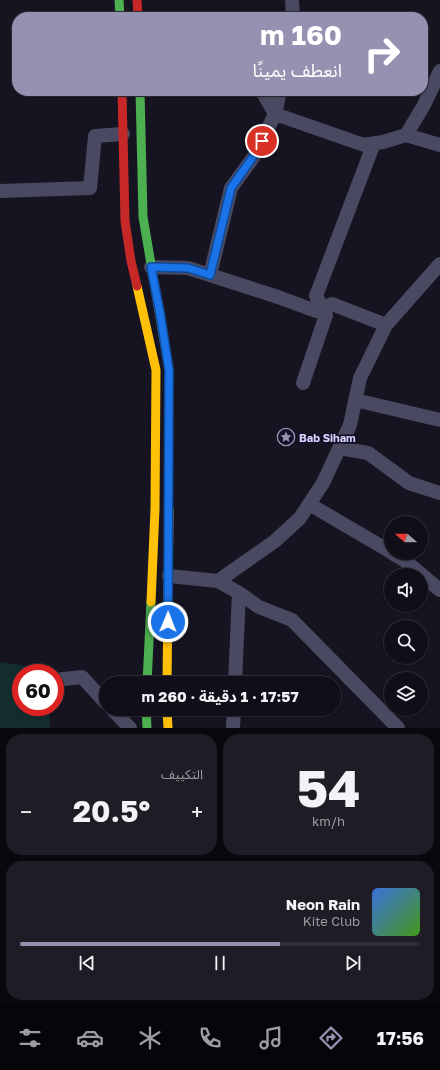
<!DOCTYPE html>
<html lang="ar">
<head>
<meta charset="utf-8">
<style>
	:root { --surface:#100f19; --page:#1e1d26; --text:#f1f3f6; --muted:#9c9ca2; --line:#302f38; --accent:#9591b1 }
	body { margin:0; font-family:"Golos Text","Noto Sans Arabic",sans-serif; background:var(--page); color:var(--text); direction:rtl; height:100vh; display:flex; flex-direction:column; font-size:15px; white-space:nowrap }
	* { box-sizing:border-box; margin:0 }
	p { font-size:13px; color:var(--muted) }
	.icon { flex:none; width:22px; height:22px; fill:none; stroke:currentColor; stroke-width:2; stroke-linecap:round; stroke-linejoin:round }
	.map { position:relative; height:728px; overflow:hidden; direction:ltr }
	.side { display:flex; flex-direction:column; gap:6px; padding:6px; background:#09080e; flex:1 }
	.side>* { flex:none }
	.hud { position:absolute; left:12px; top:12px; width:416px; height:84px; border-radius:16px; box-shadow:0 1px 3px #0004,0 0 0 1px var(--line); direction:rtl; background:#9591b1; color:#fff; overflow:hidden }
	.needle { width:26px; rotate:290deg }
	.tools { position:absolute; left:384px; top:516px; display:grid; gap:8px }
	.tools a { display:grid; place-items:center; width:44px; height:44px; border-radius:50%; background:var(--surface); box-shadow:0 1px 3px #0004,0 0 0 1px var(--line); font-size:20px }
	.speed { position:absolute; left:12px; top:664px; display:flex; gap:8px; font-size:20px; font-weight:700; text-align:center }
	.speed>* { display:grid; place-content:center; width:52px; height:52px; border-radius:50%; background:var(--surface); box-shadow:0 1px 3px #0004,0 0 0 1px var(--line); line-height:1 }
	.speed .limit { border:6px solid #d22; background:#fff; color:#111 }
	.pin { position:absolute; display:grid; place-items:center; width:34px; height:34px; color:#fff; margin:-17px; border:2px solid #fff; border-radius:50%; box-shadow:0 1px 4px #0007 }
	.me { position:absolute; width:44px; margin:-22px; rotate:1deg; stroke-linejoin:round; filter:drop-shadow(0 0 3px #0008) }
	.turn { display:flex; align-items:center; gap:14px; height:84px; padding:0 20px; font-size:18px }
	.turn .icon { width:52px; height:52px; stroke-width:2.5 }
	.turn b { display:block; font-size:28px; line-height:34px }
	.big { font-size:30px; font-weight:700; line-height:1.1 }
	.side .tile { flex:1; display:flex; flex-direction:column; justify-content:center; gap:6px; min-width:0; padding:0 14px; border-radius:16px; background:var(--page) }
	.side .dial { align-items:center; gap:0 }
	.dial b { font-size:52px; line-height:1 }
	.song { display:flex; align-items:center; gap:12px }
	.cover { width:48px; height:48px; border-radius:6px; background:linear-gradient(135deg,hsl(220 70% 55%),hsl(100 70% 35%)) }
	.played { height:4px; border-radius:2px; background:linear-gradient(90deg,var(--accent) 65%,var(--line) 65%) }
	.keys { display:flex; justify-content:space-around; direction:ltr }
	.heat { display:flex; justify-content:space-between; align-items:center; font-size:22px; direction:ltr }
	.side .tiles { flex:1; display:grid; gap:6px; grid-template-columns:1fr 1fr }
	.tile:last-child { grid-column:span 2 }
	.trip { position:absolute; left:99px; top:676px; width:242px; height:40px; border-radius:20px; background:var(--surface); box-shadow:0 1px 3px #0004,0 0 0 1px var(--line); font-weight:700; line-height:40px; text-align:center; direction:rtl }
	.dock { display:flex; height:64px; justify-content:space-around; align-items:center; background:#06060a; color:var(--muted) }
	.dock .icon { width:28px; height:28px }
	.dock .active { color:var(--accent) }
	.dock b { font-size:18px; color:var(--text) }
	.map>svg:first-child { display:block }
	.green { fill:#132c2d }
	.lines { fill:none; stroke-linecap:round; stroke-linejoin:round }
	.street { stroke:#4a4962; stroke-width:14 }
	.fast { stroke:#4caf50; stroke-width:9 }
	.slow { stroke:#ffc107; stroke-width:9 }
	.jam { stroke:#c62828; stroke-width:9 }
	.route-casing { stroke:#114b97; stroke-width:10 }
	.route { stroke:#1a73e8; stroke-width:7 }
	.labels { text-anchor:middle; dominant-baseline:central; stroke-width:3.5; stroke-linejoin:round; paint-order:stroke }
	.poi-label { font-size:11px; font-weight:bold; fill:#d9d4ff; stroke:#130f26; text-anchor:start }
</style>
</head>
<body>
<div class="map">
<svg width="440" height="728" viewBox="0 0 440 728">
	<rect width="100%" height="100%" fill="#161421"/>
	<path class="green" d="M 0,662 L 49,669 L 49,673 L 21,673 L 21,707 L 49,707 L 50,728 L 0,728 Z"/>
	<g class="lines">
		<path class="street" d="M 292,0 L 293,17
			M 262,91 L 275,114 L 364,145 L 383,142 L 406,135 L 424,105 L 440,71
			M 406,135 L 440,145
			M 0,191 L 90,188 L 95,136 L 123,134
			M 151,267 L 188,268 L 278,297 L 316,311 L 332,304 L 386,325
			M 210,275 L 231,188 L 255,155 L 275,114 L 280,91
			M 303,383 L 326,315 L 316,296 L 374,143
			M 355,400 L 440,420
			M 339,448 L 368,453 L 409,483 L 440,493
			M 309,504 L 391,552
			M 392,553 L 404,560 L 440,590
			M 169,576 L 218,581 L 239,593 L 259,607 L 292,620 L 398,728
			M 218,581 L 275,541 L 300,518 L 323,483 L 350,425 L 360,378 L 386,325 L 440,264
			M 55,680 L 82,677 L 106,703
			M 235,683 L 239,593
			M 112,709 L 130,728
			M 233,728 L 234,709"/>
		<path class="fast" d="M 119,0 L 120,17
			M 140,91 L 143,217 L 167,358
			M 147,683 L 151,602
			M 146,709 L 147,728"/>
		<path class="slow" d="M 137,286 L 156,370 L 155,509 L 151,602
			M 167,683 L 169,510
			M 167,709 L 168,728"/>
		<path class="jam" d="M 137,0 L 138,17
			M 122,91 L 125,221 L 131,261 L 137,286"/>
	</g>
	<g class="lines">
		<defs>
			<path id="route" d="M 168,622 L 169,370 L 160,313 L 151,267 L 188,268 L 210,275 L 231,188 L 255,154 L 262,141"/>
		</defs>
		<use href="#route" class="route-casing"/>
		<use href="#route" class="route"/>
	</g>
	<defs>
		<symbol id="sight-ring" viewBox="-11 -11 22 22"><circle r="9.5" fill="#130f26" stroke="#9591b1" stroke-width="1.5"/><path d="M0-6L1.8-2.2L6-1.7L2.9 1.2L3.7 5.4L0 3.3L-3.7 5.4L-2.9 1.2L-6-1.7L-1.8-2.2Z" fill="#9591b1"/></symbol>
	</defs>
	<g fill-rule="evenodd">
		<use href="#sight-ring" x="276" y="427" width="20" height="20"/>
	</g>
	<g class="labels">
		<g class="poi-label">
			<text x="299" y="437">Bab Siham</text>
		</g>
	</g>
</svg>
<div class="tools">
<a><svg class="needle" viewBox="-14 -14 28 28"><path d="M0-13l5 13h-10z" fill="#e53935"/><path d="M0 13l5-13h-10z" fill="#9c9ca2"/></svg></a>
<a><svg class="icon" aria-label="sound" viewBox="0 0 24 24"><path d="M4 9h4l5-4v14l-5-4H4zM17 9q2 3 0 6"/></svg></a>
<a><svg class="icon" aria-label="search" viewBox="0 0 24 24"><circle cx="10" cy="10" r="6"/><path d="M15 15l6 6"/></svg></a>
<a><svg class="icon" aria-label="layers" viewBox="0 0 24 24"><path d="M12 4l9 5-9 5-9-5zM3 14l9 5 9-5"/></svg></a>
</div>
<div class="speed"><div class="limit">60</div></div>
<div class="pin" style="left:262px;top:141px;background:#d93025"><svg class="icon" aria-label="arrive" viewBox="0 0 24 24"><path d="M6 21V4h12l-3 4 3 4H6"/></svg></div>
<svg class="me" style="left:168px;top:622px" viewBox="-20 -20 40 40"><circle r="17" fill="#1a73e8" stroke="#fff" stroke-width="3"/><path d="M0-11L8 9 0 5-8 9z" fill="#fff"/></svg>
<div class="trip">17:57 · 1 دقيقة · 260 m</div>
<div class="hud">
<div class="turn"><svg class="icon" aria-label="right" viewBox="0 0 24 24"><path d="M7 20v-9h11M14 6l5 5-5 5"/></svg><div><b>160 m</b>انعطف يمينًا</div></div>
</div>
</div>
<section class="side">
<div class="tiles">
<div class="tile dial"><b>54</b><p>km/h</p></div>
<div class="tile"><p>التكييف</p>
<div class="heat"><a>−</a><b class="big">20.5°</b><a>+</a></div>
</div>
<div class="tile">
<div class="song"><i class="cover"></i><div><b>Neon Rain</b><p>Kite Club</p></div></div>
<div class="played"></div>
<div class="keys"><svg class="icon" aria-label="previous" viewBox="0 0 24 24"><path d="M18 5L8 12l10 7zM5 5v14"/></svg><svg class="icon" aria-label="pause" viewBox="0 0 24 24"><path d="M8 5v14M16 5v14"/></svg><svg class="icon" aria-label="next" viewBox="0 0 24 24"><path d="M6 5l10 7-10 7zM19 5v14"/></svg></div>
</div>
</div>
</section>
<nav class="dock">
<b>17:56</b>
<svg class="icon active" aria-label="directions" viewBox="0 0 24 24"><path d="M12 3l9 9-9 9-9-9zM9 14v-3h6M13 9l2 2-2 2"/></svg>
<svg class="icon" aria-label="music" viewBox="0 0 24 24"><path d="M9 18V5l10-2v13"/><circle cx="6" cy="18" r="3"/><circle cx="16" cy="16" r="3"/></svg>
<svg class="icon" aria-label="phone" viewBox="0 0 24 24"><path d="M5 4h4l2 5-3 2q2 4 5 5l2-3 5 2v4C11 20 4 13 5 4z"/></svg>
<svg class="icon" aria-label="climate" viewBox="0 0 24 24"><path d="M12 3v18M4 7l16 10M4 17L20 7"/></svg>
<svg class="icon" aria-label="car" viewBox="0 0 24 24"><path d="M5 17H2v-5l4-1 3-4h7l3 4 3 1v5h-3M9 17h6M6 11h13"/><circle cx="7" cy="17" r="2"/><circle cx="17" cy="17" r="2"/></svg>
<svg class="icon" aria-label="filters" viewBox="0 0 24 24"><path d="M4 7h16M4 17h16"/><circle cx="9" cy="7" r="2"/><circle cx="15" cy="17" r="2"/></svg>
</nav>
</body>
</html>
